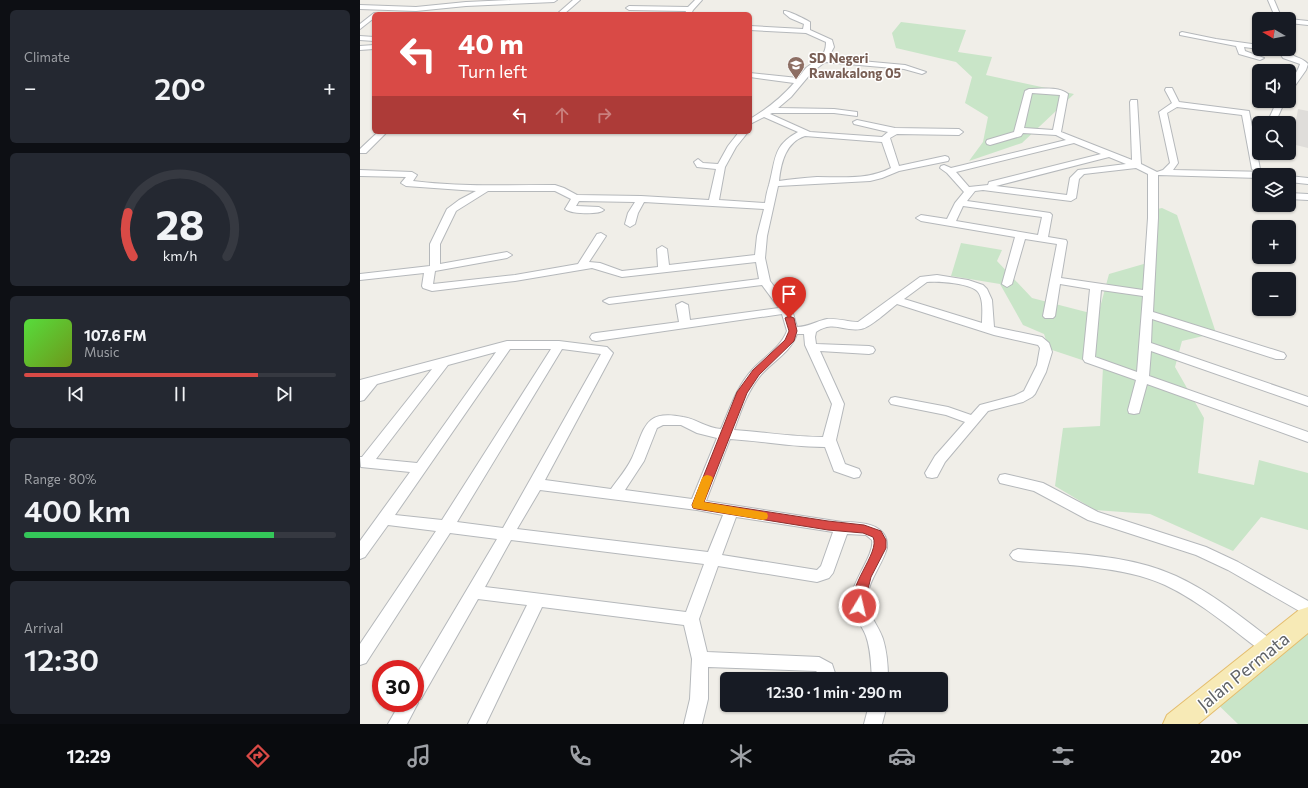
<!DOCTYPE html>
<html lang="en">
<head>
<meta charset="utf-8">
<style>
	:root { --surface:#171b24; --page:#242831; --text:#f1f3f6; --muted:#9ea1a6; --line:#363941; --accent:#d94a46 }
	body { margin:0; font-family:Commissioner,sans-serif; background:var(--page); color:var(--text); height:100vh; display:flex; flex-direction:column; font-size:15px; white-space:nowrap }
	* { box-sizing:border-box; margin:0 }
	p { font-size:13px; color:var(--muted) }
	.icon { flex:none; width:22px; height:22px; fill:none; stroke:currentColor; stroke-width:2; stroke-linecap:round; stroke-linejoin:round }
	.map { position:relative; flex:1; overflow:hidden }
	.panel { display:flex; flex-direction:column; gap:10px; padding:10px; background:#0d0f14; width:360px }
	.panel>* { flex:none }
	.hud { position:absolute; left:12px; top:12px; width:380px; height:122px; border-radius:6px; box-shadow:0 1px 3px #0004; background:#d94a46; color:#fff; overflow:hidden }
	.needle { width:26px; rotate:279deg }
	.controls { position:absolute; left:892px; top:12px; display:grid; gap:8px }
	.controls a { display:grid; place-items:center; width:44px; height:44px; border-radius:6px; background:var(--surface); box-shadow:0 1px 3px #0004; font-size:20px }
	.speed { position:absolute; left:12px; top:660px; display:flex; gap:8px; font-size:20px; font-weight:700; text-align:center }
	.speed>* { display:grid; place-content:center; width:52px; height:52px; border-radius:50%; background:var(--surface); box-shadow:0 1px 3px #0004; line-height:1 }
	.speed .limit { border:6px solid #d22; background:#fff; color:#111 }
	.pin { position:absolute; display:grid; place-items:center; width:34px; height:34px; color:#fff; margin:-41px -17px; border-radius:50% 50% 50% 0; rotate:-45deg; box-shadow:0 0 4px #0007 }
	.pin .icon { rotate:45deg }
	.me { position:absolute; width:44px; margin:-22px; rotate:9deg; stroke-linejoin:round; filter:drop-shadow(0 0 3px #0008) }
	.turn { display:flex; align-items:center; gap:14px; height:84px; padding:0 20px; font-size:18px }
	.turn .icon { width:52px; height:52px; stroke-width:2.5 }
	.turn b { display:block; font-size:28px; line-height:34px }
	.lanes { display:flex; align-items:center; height:38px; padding:0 20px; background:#0003; justify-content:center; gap:20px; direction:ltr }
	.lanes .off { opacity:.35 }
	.big { font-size:30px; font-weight:600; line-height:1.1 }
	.panel .tile { flex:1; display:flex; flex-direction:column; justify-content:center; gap:6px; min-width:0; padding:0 14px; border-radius:6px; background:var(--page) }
	.panel .dial { align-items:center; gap:0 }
	.dial svg { height:104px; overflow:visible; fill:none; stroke:var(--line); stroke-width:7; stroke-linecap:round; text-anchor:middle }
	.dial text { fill:var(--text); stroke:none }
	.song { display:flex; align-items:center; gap:12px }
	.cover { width:48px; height:48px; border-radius:6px; background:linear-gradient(135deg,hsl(110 70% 55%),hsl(80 70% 35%)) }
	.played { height:4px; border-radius:2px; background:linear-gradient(90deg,var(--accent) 75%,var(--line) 75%) }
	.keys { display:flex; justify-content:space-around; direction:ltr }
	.heat { display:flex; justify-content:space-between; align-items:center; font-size:22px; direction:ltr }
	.charge { height:6px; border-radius:3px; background:linear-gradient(90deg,#34c759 80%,var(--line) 0) }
	.trip { position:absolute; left:360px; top:672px; width:228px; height:40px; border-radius:6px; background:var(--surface); box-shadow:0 1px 3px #0004; font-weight:600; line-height:40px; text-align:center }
	.tabs { display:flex; height:64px; justify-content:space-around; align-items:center; background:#090b0e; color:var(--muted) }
	.tabs .icon { width:28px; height:28px }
	.tabs .active { color:var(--accent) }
	.tabs b { font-size:18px; color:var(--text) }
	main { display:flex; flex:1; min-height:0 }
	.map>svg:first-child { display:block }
	.industrial { fill:#dfddda }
	.green { fill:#c9e5c8 }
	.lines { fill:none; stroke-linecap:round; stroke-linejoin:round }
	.minor-casing { stroke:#b5b8bb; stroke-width:2 }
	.primary-casing { stroke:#e4bd6d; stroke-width:2 }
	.minor { fill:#fff; fill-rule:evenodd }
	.primary { fill:#f7eab6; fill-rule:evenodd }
	.route { fill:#d94a46; stroke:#8d302e }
	.slow { fill:#f59e0b }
	.labels { text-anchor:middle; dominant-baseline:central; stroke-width:3; stroke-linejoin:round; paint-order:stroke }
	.far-education-label { font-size:13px; font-weight:bold; fill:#785e54; stroke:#fff; text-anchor:start }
	.near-street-label { font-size:18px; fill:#606367; stroke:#fff }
</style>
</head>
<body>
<main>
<section class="panel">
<div class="tile"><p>Climate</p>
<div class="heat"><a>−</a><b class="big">20°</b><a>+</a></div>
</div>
<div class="tile dial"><svg viewBox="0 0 100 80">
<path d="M14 69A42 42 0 1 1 86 69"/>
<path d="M14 69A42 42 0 0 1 10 35" stroke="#d94a46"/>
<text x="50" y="56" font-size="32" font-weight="700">28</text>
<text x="50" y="72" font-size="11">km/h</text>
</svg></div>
<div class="tile">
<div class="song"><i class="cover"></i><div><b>107.6 FM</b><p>Music</p></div></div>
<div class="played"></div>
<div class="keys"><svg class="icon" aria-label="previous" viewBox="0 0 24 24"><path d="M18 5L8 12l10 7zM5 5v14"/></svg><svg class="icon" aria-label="pause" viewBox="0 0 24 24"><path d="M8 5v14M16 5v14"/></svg><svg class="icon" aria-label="next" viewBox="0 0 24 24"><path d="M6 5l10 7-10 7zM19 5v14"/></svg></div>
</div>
<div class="tile"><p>Range · 80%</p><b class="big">400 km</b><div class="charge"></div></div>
<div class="tile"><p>Arrival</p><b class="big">12:30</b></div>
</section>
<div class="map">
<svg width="948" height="724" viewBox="0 0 948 724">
	<rect width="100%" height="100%" fill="#f0eee8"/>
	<path class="industrial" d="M 938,109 L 948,111 L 948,148 L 932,144 Z"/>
	<path class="green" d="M 541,22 L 606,30 L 598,52 L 632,57 L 626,75 L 714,94 L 662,143 L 609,161 L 623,142 L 628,117 L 605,103 L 612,77 L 596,62 L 536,48 L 532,33 Z
		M 802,208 L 817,215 L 856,333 L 822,341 L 815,367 L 844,418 L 838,473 L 894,485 L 899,460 L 948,473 L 948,530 L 901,517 L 873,551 L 790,514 L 735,510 L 695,486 L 703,428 L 740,426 L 743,367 L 689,349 L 684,334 L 663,325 L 640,284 L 591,276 L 601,243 L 642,250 L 637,261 L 672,298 L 738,315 L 749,274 L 794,261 L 787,211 Z
		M 948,621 L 948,724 L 878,724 L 848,695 Z"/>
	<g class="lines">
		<defs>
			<path id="minor" d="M 152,0 L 197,0 L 194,2 L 106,6 L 56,11 L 0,9 L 0,5 L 56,7 L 106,2 Z
				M 213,0 L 220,0 L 204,14 L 197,14 Z
				M 335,0 L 342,0 L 333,10 L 331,14 L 325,14 L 326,11 L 269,10 L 266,8 L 269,6 L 328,7 Z
				M 908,0 L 914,0 L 922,19 L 916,19 Z
				M 424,11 C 427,10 445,19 450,22 L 450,30 L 472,40 L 474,47 L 468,58 L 545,65 L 566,72 L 562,74 L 544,69 L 465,62 L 452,72 L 431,97 L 418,108 L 474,109 L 497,112 L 497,116 L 474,113 L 412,113 L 410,114 L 450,132 L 522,137 L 528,132 L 494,124 L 493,122 L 497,120 L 535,128 L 599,129 L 603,132 L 599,135 L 537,134 L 530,138 L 539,166 L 585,156 L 588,157 L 589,159 L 588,161 L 539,171 L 522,178 L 510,181 L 418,186 L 407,236 L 405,258 L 410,281 L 432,310 L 437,327 C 449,327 456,321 467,319 C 476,318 489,322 498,322 L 560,277 L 577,275 L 608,280 L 623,285 L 627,289 L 632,300 L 634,327 L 682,337 L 689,343 L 692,352 L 686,372 L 675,394 L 672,397 L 663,402 L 628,411 L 585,462 L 577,477 L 572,478 L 567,477 L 565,473 L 575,456 L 605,422 L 586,415 L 531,404 L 529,401 L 531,398 L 535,397 L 588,407 L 611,415 L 620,405 L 654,396 L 664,391 L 677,365 L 680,348 L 678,345 L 634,335 L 537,304 C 529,310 510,328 501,329 C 483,332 474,320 456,332 L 455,337 L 456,344 L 509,346 L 513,347 L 515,350 L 513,353 L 509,354 L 460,351 L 484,404 L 476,440 L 485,464 L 499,469 L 501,473 L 499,477 L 494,478 L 474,471 L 465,447 C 433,447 402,441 370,439 L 346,501 L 482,522 C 500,522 529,523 527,548 C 522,565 510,578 507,596 C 505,612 518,624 523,639 C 527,652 528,666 528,679 L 512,679 C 511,665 511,650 506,636 C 501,622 489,613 491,597 C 494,579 515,553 512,540 L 506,535 L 487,534 L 473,573 L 469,578 L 457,582 L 358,566 L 339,619 L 347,652 L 459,657 L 472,664 L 477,679 L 461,679 L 459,674 L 456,671 L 348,667 L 348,699 L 342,724 L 324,724 L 330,699 L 332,659 L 324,625 L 182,607 L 126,724 L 108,724 L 167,605 L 118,599 L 61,699 L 56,700 L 58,703 L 47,724 L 28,724 L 40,703 L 55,703 L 55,677 L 137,539 L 90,533 L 6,663 L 0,665 L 0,644 L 76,531 L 28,525 L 5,557 L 0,559 L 0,541 L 50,472 L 1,467 L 0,457 L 2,457 L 72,369 L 17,384 L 4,400 L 0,401 L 0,380 L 147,341 L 199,341 L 247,347 L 253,353 L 185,480 L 251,489 C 258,479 267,469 272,458 C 285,429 283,409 323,417 C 337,419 346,428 361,429 C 370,408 377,386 393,369 C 404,357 421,347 427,331 L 422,314 L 236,341 L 232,340 L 230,337 L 232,334 L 236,333 L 319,322 L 316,305 L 322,302 L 328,305 L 330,320 L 419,308 L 402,285 L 249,304 L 243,301 L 249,298 L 399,279 L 396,262 L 262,277 L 232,268 L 155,281 L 72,291 L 63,288 L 62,286 L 64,273 L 0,280 L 0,274 L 70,266 L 70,244 L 87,209 L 99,200 L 116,191 L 46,186 L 41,183 L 46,177 L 0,176 L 0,170 L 52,172 L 57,175 L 53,181 C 100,187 148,185 195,185 L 204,188 L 217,195 L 281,196 L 349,200 L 356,169 L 337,167 L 334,162 L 338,159 L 343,163 L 358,164 L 368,146 L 379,132 L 388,132 L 376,147 L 365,167 L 359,200 L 405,203 C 406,196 407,191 409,185 C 416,160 412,146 438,132 L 404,117 L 390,124 L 390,119 C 407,109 421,98 434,83 L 390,77 L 390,73 L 438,78 C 441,75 443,71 446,68 C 456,60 466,58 466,42 L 446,33 L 390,30 L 390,26 L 443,29 L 444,24 L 430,18 L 424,13 ZM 445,136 L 522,142 L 531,168 C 508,180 482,177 457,177 C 444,178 431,179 419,181 C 421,162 426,142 445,136 ZM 128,191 L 195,191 L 211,199 L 205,209 C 210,214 239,215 244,210 L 239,207 L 216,206 L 219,201 L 275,202 L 268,213 L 265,224 L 270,227 L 275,224 L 278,213 L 284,202 L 404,209 L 397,236 L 395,255 L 309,265 L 307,249 L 302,246 L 297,249 L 298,267 L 262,271 L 240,263 L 229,262 L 246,236 L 241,233 L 237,234 L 218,264 L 155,275 L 73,284 L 75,271 L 147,258 L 152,255 L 147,252 L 80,264 L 80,244 L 96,211 ZM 567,282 C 578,281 611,283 618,292 C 624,300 622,314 622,323 L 544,299 ZM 437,334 L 444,334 L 445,345 L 472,404 L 463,437 C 433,437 404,432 374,430 C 381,411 387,392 400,376 C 412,362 431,352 437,334 ZM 150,349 L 191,349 L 82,520 L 35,515 ZM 202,349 L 241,354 L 143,528 L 97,522 ZM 136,352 L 57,463 L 16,459 L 88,365 ZM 303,425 L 321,425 L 337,433 L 357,438 L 332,499 L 265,490 L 284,461 L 297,428 ZM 180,490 L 337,510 L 363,515 L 348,552 L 157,529 ZM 376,517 L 473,532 L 461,566 L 457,570 L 362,555 ZM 151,540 L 344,564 L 326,612 L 125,587 Z
				M 14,13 L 17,14 L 14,14 L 14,18 L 0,29 L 0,24 Z
				M 929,19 L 948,21 L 948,25 L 929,23 Z
				M 822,32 L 856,39 L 899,45 L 899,49 L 884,47 L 885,51 L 904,58 L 900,60 L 879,54 L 876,46 L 820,35 L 820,33 Z
				M 0,36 L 14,37 L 14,41 L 0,40 Z
				M 14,45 L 14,49 L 0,50 L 0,46 Z
				M 917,49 L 925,49 C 931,58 941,56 948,64 L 946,70 L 932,90 L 929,90 C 929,78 937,75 940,64 L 923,58 Z
				M 806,88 L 812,88 L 819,102 L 889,111 L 900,169 L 896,172 L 892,169 L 882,115 L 817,107 L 807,113 L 818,163 L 813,170 L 910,172 L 915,175 L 899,175 L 899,178 L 798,175 L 798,218 L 793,312 L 924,353 L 926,356 L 924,359 L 916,359 L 792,319 L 791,343 L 948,397 L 948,406 L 791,351 L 789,376 L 948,432 L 948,442 L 787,384 L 779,413 L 774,414 L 769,413 L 768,410 L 776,380 L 725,362 L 723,359 L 730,289 L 700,284 L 695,316 L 693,318 L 685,318 L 683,316 L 697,244 L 665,239 L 652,284 L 647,287 L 642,284 L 655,237 L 561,221 L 556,218 L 561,215 L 587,219 L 595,203 L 604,192 L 587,173 L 580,168 L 581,166 L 584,165 L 591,168 L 706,140 L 696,135 L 663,133 L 661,136 L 630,145 L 627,144 L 626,142 L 627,140 L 654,132 L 665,91 L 669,89 C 680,89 699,86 708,94 L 701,132 L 772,160 L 770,102 L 771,100 L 777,100 L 781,164 L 797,172 L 803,170 L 810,163 L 799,112 L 812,103 L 805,90 ZM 672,93 L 700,95 L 693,130 L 664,128 ZM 714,143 L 741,154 L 629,182 L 628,185 L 609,187 L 596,172 ZM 749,157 L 766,164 L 718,170 L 710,178 L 707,195 L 636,186 ZM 776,168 L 788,174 L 788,218 L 783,290 L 701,278 L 707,242 L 706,240 L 688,237 L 692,215 L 690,213 L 607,201 L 615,191 L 623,190 L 711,201 L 716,198 L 719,179 L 724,174 ZM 603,206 L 682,217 L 678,235 L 596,221 ZM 741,290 L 783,296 L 777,372 L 735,357 Z
				M 917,101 L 925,101 L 915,123 L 907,123 Z
				M 18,132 L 27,132 L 6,153 L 0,153 L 0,149 Z
				M 929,176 L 948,178 L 948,184 L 929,182 Z
				M 929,193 L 948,194 L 948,200 L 929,199 Z
				M 645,474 L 683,483 L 738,512 L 846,547 L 878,562 L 948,601 L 948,616 L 868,570 L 836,555 L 728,520 L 674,491 L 640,483 L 638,479 L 640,475 Z
				M 658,549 C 710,554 768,554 816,576 C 853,593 885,620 917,644 L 919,649 L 917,654 L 911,656 L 905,654 C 873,630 841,602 805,585 C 764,566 703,565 658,561 L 653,559 L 650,555 L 653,551 Z
				M 509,705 L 527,705 L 522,724 L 504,724 Z"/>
			<path id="primary" d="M 948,607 L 948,633 L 838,724 L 803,724 L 807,715 L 939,610 Z"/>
		</defs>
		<use href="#minor" class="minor-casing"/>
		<use href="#primary" class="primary-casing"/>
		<use href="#minor" class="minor"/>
		<use href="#primary" class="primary"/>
	</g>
	<path class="route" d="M 429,316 L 434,318 L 437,331 L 434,341 L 399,375 L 387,393 L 344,502 L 468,521 L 504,525 L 521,531 L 526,540 L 526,548 L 511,577 L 503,609 L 499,611 L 495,609 C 484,588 521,553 513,537 L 503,533 L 468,530 L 337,509 L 333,508 L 332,505 L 377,392 L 393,370 L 425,340 L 429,331 L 425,318 Z"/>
	<path class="slow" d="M 347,475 L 351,476 L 353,478 L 344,502 L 403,512 L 407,513 L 408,516 L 407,519 L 403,520 L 333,508 L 332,505 L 342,478 L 344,476 Z"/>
	<defs>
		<symbol id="school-pin" viewBox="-11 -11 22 30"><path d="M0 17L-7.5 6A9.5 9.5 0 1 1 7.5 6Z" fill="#8d6e63" stroke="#fff"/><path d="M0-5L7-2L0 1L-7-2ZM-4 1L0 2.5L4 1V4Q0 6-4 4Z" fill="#fff"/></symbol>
	</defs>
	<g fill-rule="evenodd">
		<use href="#school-pin" x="426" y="55" width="20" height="27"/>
	</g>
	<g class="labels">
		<g class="far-education-label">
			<text x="449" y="58">SD Negeri<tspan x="449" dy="15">Rawakalong 05</tspan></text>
		</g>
		<g class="near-street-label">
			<text transform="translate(883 671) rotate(-39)">Jalan Permata</text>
		</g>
	</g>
</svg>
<div class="controls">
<a><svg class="needle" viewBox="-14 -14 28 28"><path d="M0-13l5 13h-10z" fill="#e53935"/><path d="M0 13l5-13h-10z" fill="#9ea1a6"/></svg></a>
<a><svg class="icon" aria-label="sound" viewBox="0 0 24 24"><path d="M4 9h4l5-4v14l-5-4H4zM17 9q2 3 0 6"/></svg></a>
<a><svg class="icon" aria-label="search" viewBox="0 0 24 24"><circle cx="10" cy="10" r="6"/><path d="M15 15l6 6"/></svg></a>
<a><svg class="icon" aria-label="layers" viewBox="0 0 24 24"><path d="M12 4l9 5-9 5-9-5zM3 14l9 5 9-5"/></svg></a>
<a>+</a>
<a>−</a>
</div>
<div class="speed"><div class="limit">30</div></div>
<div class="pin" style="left:429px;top:318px;background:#d93025"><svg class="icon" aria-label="arrive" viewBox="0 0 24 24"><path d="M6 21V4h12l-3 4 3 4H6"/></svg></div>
<svg class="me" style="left:499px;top:606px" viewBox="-20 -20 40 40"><circle r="17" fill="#d94a46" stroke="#fff" stroke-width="3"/><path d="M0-11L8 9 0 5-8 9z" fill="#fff"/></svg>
<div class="trip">12:30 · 1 min · 290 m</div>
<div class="hud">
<div class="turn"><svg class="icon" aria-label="left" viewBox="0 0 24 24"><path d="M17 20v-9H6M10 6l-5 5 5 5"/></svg><div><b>40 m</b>Turn left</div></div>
<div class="lanes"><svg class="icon" aria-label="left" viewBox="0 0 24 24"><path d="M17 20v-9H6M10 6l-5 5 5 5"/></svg><svg class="icon off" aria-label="ahead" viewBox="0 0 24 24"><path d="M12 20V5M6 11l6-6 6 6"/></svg><svg class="icon off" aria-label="right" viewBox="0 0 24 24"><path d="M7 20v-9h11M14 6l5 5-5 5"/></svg></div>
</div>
</div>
</main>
<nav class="tabs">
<b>12:29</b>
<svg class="icon active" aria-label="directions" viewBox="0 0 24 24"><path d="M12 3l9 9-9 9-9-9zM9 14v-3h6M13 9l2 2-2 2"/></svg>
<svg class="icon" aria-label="music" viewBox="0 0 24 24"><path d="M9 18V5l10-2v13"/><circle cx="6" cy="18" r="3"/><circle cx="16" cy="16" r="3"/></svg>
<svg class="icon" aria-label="phone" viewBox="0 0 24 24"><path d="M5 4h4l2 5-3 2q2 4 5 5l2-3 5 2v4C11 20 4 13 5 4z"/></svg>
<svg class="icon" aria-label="climate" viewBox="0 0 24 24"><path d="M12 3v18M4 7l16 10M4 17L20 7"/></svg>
<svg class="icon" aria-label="car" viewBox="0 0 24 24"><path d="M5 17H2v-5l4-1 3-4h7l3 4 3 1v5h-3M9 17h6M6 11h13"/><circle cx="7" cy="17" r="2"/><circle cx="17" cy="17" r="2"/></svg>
<svg class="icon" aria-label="filters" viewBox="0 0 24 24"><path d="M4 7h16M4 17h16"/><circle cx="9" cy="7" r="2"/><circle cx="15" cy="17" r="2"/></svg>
<b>20°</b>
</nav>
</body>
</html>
